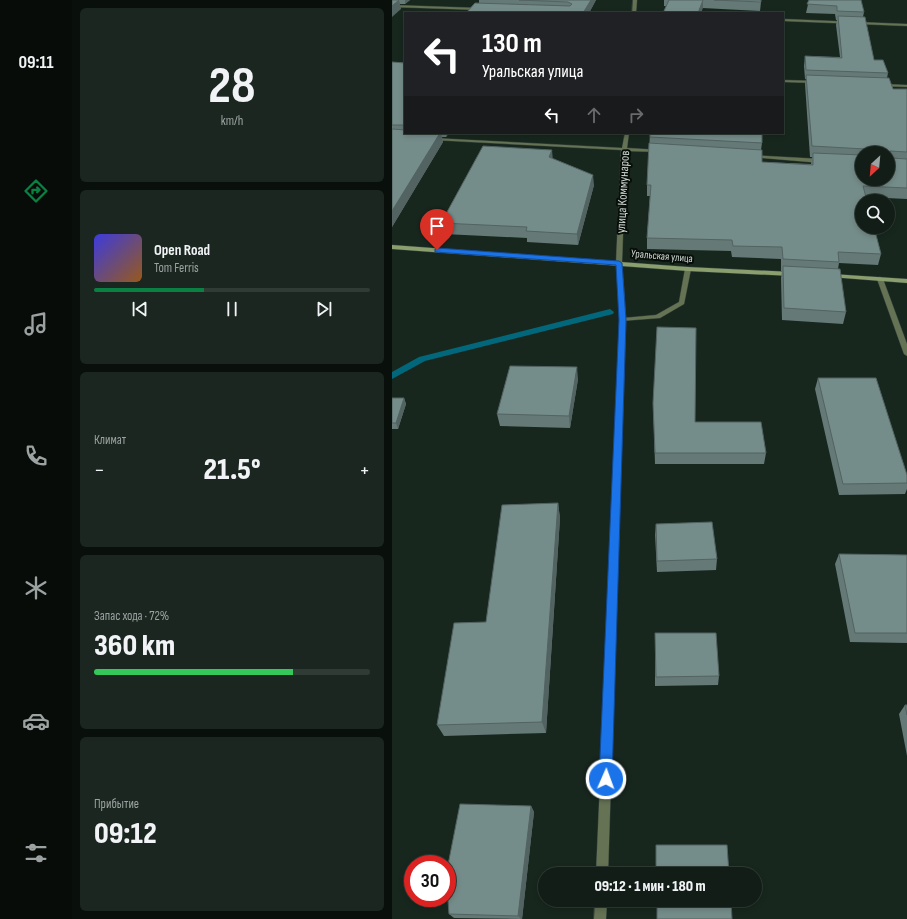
<!DOCTYPE html>
<html lang="ru">
<head>
<meta charset="utf-8">
<style>
	:root { --surface:#111d16; --page:#1a261f; --text:#f1f3f6; --muted:#9ca2a1; --line:#303b35; --accent:#0b8043 }
	body { margin:0; font-family:"Sofia Sans Condensed",sans-serif; background:var(--page); color:var(--text); height:100vh; display:flex; flex-direction:column; font-size:15px; white-space:nowrap }
	* { box-sizing:border-box; margin:0 }
	p { font-size:13px; color:var(--muted) }
	.icon { flex:none; width:22px; height:22px; fill:none; stroke:currentColor; stroke-width:2; stroke-linecap:round; stroke-linejoin:round }
	.map { position:relative; flex:1; overflow:hidden }
	.drawer { display:flex; flex-direction:column; gap:8px; padding:8px; background:#09100c; width:320px }
	.drawer>* { flex:none }
	.guide { position:absolute; left:12px; top:12px; width:380px; height:122px; border-radius:0px; box-shadow:0 2px 6px #0003,0 0 0 1px var(--line); background:#202124; color:#fff; overflow:hidden }
	.needle { width:26px; rotate:206deg }
	.buttons { position:absolute; left:463px; top:146px; display:grid; gap:8px }
	.buttons a { display:grid; place-items:center; width:40px; height:40px; border-radius:50%; background:var(--surface); box-shadow:0 2px 6px #0003,0 0 0 1px var(--line); font-size:20px }
	.speed { position:absolute; left:12px; top:855px; display:flex; gap:8px; font-size:20px; font-weight:700; text-align:center }
	.speed>* { display:grid; place-content:center; width:52px; height:52px; border-radius:50%; background:var(--surface); box-shadow:0 2px 6px #0003,0 0 0 1px var(--line); line-height:1 }
	.speed .limit { border:6px solid #d22; background:#fff; color:#111 }
	.pin { position:absolute; display:grid; place-items:center; width:34px; height:34px; color:#fff; margin:-41px -17px; border-radius:50% 50% 50% 0; rotate:-45deg; box-shadow:0 0 4px #0007 }
	.pin .icon { rotate:45deg }
	.me { position:absolute; width:44px; margin:-22px; rotate:2deg; stroke-linejoin:round; filter:drop-shadow(0 0 3px #0008) }
	.turn { display:flex; align-items:center; gap:14px; height:84px; padding:0 12px; font-size:18px }
	.turn .icon { width:52px; height:52px; stroke-width:2.5 }
	.turn b { display:block; font-size:28px; line-height:34px }
	.lanes { display:flex; align-items:center; height:38px; padding:0 12px; background:#0003; justify-content:center; gap:20px; direction:ltr }
	.lanes .off { opacity:.35 }
	.big { font-size:30px; font-weight:800; line-height:1.1 }
	.drawer .widget { flex:1; display:flex; flex-direction:column; justify-content:center; gap:6px; min-width:0; padding:0 14px; border-radius:6px; background:var(--page) }
	.drawer .dial { align-items:center; gap:0 }
	.dial b { font-size:52px; line-height:1 }
	.song { display:flex; align-items:center; gap:12px }
	.cover { width:48px; height:48px; border-radius:6px; background:linear-gradient(135deg,hsl(240 70% 55%),hsl(30 70% 35%)) }
	.played { height:4px; border-radius:2px; background:linear-gradient(90deg,var(--accent) 40%,var(--line) 40%) }
	.keys { display:flex; justify-content:space-around; direction:ltr }
	.heat { display:flex; justify-content:space-between; align-items:center; font-size:22px; direction:ltr }
	.charge { height:6px; border-radius:3px; background:linear-gradient(90deg,#34c759 72%,var(--line) 0) }
	.trip { position:absolute; left:146px; top:867px; width:224px; height:40px; border-radius:20px; background:var(--surface); box-shadow:0 2px 6px #0003,0 0 0 1px var(--line); font-weight:800; line-height:40px; text-align:center }
	main { display:flex; flex:1; min-height:0 }
	.tabs { display:flex; flex-direction:column; width:72px; justify-content:space-around; align-items:center; background:#070c09; color:var(--muted) }
	.tabs .icon { width:28px; height:28px }
	.tabs .active { color:var(--accent) }
	.tabs b { font-size:18px; color:var(--text) }
	.map>svg:first-child { display:block }
	.lines { fill:none; stroke-linecap:round; stroke-linejoin:round }
	.stream { fill:#03677b; fill-rule:evenodd }
	.lane-casing { stroke:#34433a; stroke-width:1 }
	.street-casing { stroke:#34433a; stroke-width:1 }
	.secondary-casing { stroke:#34433a; stroke-width:1 }
	.lane { fill:#657254; fill-rule:evenodd }
	.street { fill:#657254; fill-rule:evenodd }
	.secondary { fill:#8a9e6e; fill-rule:evenodd }
	.wall { fill:#657977; fill-rule:evenodd }
	.shaded-wall { fill:#526361 }
	.building { fill:#758d8a; stroke:#526361 }
	.route { fill:#1a73e8; stroke:#114b97 }
	.labels { text-anchor:middle; dominant-baseline:central; stroke-width:4; stroke-linejoin:round; paint-order:stroke }
	.far-street-label { font-size:11px; fill:#cbd5ce; stroke:#080e0a }
	.street-label { font-size:13px; fill:#cbd5ce; stroke:#080e0a }
</style>
</head>
<body>
<main>
<nav class="tabs">
<b>09:11</b>
<svg class="icon active" aria-label="directions" viewBox="0 0 24 24"><path d="M12 3l9 9-9 9-9-9zM9 14v-3h6M13 9l2 2-2 2"/></svg>
<svg class="icon" aria-label="music" viewBox="0 0 24 24"><path d="M9 18V5l10-2v13"/><circle cx="6" cy="18" r="3"/><circle cx="16" cy="16" r="3"/></svg>
<svg class="icon" aria-label="phone" viewBox="0 0 24 24"><path d="M5 4h4l2 5-3 2q2 4 5 5l2-3 5 2v4C11 20 4 13 5 4z"/></svg>
<svg class="icon" aria-label="climate" viewBox="0 0 24 24"><path d="M12 3v18M4 7l16 10M4 17L20 7"/></svg>
<svg class="icon" aria-label="car" viewBox="0 0 24 24"><path d="M5 17H2v-5l4-1 3-4h7l3 4 3 1v5h-3M9 17h6M6 11h13"/><circle cx="7" cy="17" r="2"/><circle cx="17" cy="17" r="2"/></svg>
<svg class="icon" aria-label="filters" viewBox="0 0 24 24"><path d="M4 7h16M4 17h16"/><circle cx="9" cy="7" r="2"/><circle cx="15" cy="17" r="2"/></svg>
</nav>
<section class="drawer">
<div class="widget dial"><b>28</b><p>km/h</p></div>
<div class="widget">
<div class="song"><i class="cover"></i><div><b>Open Road</b><p>Tom Ferris</p></div></div>
<div class="played"></div>
<div class="keys"><svg class="icon" aria-label="previous" viewBox="0 0 24 24"><path d="M18 5L8 12l10 7zM5 5v14"/></svg><svg class="icon" aria-label="pause" viewBox="0 0 24 24"><path d="M8 5v14M16 5v14"/></svg><svg class="icon" aria-label="next" viewBox="0 0 24 24"><path d="M6 5l10 7-10 7zM19 5v14"/></svg></div>
</div>
<div class="widget"><p>Климат</p>
<div class="heat"><a>−</a><b class="big">21.5°</b><a>+</a></div>
</div>
<div class="widget"><p>Запас хода · 72%</p><b class="big">360 km</b><div class="charge"></div></div>
<div class="widget"><p>Прибытие</p><b class="big">09:12</b></div>
</section>
<div class="map">
<svg width="515" height="919" viewBox="0 0 515 919">
	<rect width="100%" height="100%" fill="#17271e"/>
	<g class="lines">
		<path class="stream" d="M 218,309 L 222,312 L 221,314 L 33,361 L 0,379 L 0,372 L 27,357 Z"/>
		<defs>
			<path id="lane" d="M 296,267 L 299,269 L 292,304 L 268,318 L 229,321 L 229,319 L 231,318 L 264,315 L 287,302 L 293,269 Z"/>
			<path id="street" d="M 241,0 L 245,0 L 244,13 L 240,13 Z
				M 0,5 L 87,8 L 89,9 L 87,10 L 0,7 Z
				M 391,19 L 515,24 L 515,26 L 391,21 Z
				M 391,80 L 424,81 L 426,82 L 424,83 L 391,82 Z
				M 490,84 L 515,85 L 515,87 L 488,86 L 488,85 Z
				M 233,133 L 237,133 L 235,148 L 268,150 L 270,151 L 268,152 L 234,151 L 230,263 L 234,320 L 216,874 L 204,874 L 228,320 L 224,263 L 229,150 L 41,140 L 39,139 L 41,138 L 230,148 Z
				M 357,155 L 429,159 L 432,161 L 429,163 L 359,157 L 357,156 Z
				M 488,277 L 491,279 L 515,344 L 515,356 L 512,354 L 485,279 Z
				M 203,900 L 215,900 L 214,919 L 202,919 Z"/>
			<path id="secondary" d="M 0,245 L 296,267 L 400,272 L 403,274 L 400,276 L 296,271 L 0,249 Z
				M 440,274 L 515,279 L 515,283 L 438,277 L 438,275 Z"/>
		</defs>
		<use href="#lane" class="lane-casing"/>
		<use href="#street" class="street-casing"/>
		<use href="#secondary" class="secondary-casing"/>
		<use href="#lane" class="lane"/>
		<use href="#street" class="street"/>
		<use href="#secondary" class="secondary"/>
	</g>
	<path class="wall" d="M 0,0 L 18,0 L 13,4 L 7,4 L 9,9 Z
		M 87,0 L 204,0 L 197,13 L 74,13 L 87,3 Z
		M 272,0 L 369,0 L 369,2 L 368,11 L 272,6 Z
		M 417,0 L 472,12 L 471,17 L 482,60 L 496,73 L 495,78 L 501,89 L 515,89 L 515,199 L 474,197 L 489,254 L 486,265 L 447,263 L 446,269 L 454,312 L 451,324 L 390,320 L 389,278 L 390,271 L 389,271 L 389,259 L 340,257 L 339,251 L 255,249 L 255,238 L 258,196 L 255,196 L 255,185 L 258,133 L 370,143 L 369,150 L 370,162 L 419,164 L 420,157 L 418,157 L 413,84 L 414,79 L 413,79 L 412,66 L 413,56 L 448,57 L 444,25 L 445,20 L 444,20 L 443,14 L 414,13 ZM 470,153 L 496,153 L 470,179 Z
		M 0,62 L 13,63 L 13,133 L 57,133 L 54,137 L 50,137 L 51,142 L 0,227 Z
		M 160,158 L 202,185 L 186,245 L 135,242 L 135,238 L 52,234 L 49,223 Z
		M 426,378 L 515,483 L 515,489 L 513,494 L 447,495 L 423,389 Z
		M 186,379 L 178,428 L 108,426 L 105,414 Z
		M 0,398 L 12,398 L 14,404 L 6,429 L 0,429 Z
		M 261,403 L 374,453 L 372,464 L 263,464 Z
		M 166,503 L 168,518 L 154,733 L 52,736 L 45,725 L 94,622 Z
		M 264,524 L 325,559 L 324,570 L 265,572 L 263,535 Z
		M 447,554 L 515,555 L 515,643 L 458,642 L 443,564 Z
		M 263,633 L 327,676 L 326,685 L 263,686 Z
		M 513,705 L 515,705 L 515,756 L 507,714 Z
		M 139,806 L 142,812 L 130,919 L 62,918 L 57,914 Z"/>
	<path class="shaded-wall" d="M 7,0 L 9,9 L 0,17 L 0,6 Z
		M 13,0 L 18,0 L 13,4 Z
		M 199,0 L 204,0 L 197,13 L 191,13 Z
		M 311,0 L 311,8 L 309,13 L 306,13 Z
		M 48,133 L 49,133 L 51,142 L 0,227 L 0,211 Z
		M 54,133 L 57,133 L 54,137 Z
		M 160,150 L 161,161 L 157,157 Z
		M 201,175 L 202,185 L 186,245 L 185,234 Z
		M 185,367 L 186,379 L 178,428 L 177,416 Z
		M 12,398 L 14,404 L 6,429 L 4,423 Z
		M 166,503 L 168,518 L 154,733 L 150,722 Z
		M 139,806 L 142,812 L 130,919 L 129,919 L 126,916 Z"/>
	<path class="building" d="M 0,0 L 7,0 L 0,6 Z
		M 127,0 L 199,0 L 191,13 L 74,13 L 83,3 L 178,6 L 180,4 L 176,2 Z
		M 277,0 L 311,0 L 306,13 L 271,13 Z
		M 322,0 L 369,0 L 369,2 Z
		M 417,0 L 469,0 L 472,12 L 445,11 L 445,6 L 415,4 Z
		M 446,16 L 473,17 L 482,60 L 491,60 L 496,73 L 414,70 L 413,56 L 450,58 Z
		M 0,62 L 13,63 L 13,125 L 0,125 Z
		M 414,75 L 497,78 L 501,89 L 515,89 L 515,152 L 498,151 L 499,158 L 515,159 L 515,188 L 471,186 L 475,201 L 470,201 L 470,227 L 482,227 L 489,254 L 446,252 L 447,262 L 391,259 L 390,247 L 341,246 L 340,240 L 255,238 L 259,185 L 255,185 L 257,143 L 370,150 L 370,162 L 421,165 L 421,153 L 470,155 L 470,179 L 496,179 L 496,153 L 473,153 L 473,149 L 420,146 Z
		M 0,129 L 13,130 L 13,133 L 48,133 L 0,211 Z
		M 258,133 L 370,133 L 370,143 L 258,137 Z
		M 91,146 L 160,150 L 157,157 L 201,175 L 185,234 L 134,231 L 135,227 L 49,223 Z
		M 391,266 L 448,269 L 454,312 L 392,308 Z
		M 265,327 L 304,328 L 303,422 L 369,422 L 374,453 L 263,453 L 261,403 Z
		M 118,366 L 185,367 L 177,416 L 105,414 Z
		M 426,378 L 484,378 L 515,475 L 515,483 L 451,484 Z
		M 0,398 L 12,398 L 4,423 L 0,423 Z
		M 166,503 L 150,722 L 45,725 L 62,623 L 94,622 L 110,505 Z
		M 320,522 L 325,559 L 265,561 L 264,524 Z
		M 447,554 L 515,555 L 515,633 L 463,633 Z
		M 263,633 L 324,633 L 327,676 L 264,677 Z
		M 513,705 L 515,705 L 515,715 Z
		M 68,804 L 139,806 L 126,916 L 57,914 L 55,887 L 55,870 Z
		M 264,845 L 335,845 L 337,874 L 264,874 Z
		M 265,900 L 339,900 L 340,919 L 265,919 Z"/>
	<path class="route" d="M 45,248 L 227,261 L 230,263 L 234,320 L 220,779 L 218,784 L 214,785 L 209,784 L 207,779 L 227,320 L 224,265 L 43,252 L 43,249 Z"/>
	<g class="labels">
		<g class="far-street-label">
			<text transform="translate(270 256) rotate(5)">Уральская улица</text>
		</g>
		<g class="street-label">
			<text transform="translate(231 192) rotate(-87)">улица Коммунаров</text>
		</g>
	</g>
</svg>
<div class="buttons">
<a><svg class="needle" viewBox="-14 -14 28 28"><path d="M0-13l5 13h-10z" fill="#e53935"/><path d="M0 13l5-13h-10z" fill="#9ca2a1"/></svg></a>
<a><svg class="icon" aria-label="search" viewBox="0 0 24 24"><circle cx="10" cy="10" r="6"/><path d="M15 15l6 6"/></svg></a>
</div>
<div class="speed"><div class="limit">30</div></div>
<div class="pin" style="left:45px;top:250px;background:#d93025"><svg class="icon" aria-label="arrive" viewBox="0 0 24 24"><path d="M6 21V4h12l-3 4 3 4H6"/></svg></div>
<svg class="me" style="left:214px;top:779px" viewBox="-20 -20 40 40"><circle r="17" fill="#1a73e8" stroke="#fff" stroke-width="3"/><path d="M0-11L8 9 0 5-8 9z" fill="#fff"/></svg>
<div class="trip">09:12 · 1 мин · 180 m</div>
<div class="guide">
<div class="turn"><svg class="icon" aria-label="left" viewBox="0 0 24 24"><path d="M17 20v-9H6M10 6l-5 5 5 5"/></svg><div><b>130 m</b>Уральская улица</div></div>
<div class="lanes"><svg class="icon" aria-label="left" viewBox="0 0 24 24"><path d="M17 20v-9H6M10 6l-5 5 5 5"/></svg><svg class="icon off" aria-label="ahead" viewBox="0 0 24 24"><path d="M12 20V5M6 11l6-6 6 6"/></svg><svg class="icon off" aria-label="right" viewBox="0 0 24 24"><path d="M7 20v-9h11M14 6l5 5-5 5"/></svg></div>
</div>
</div>
</main>
</body>
</html>
